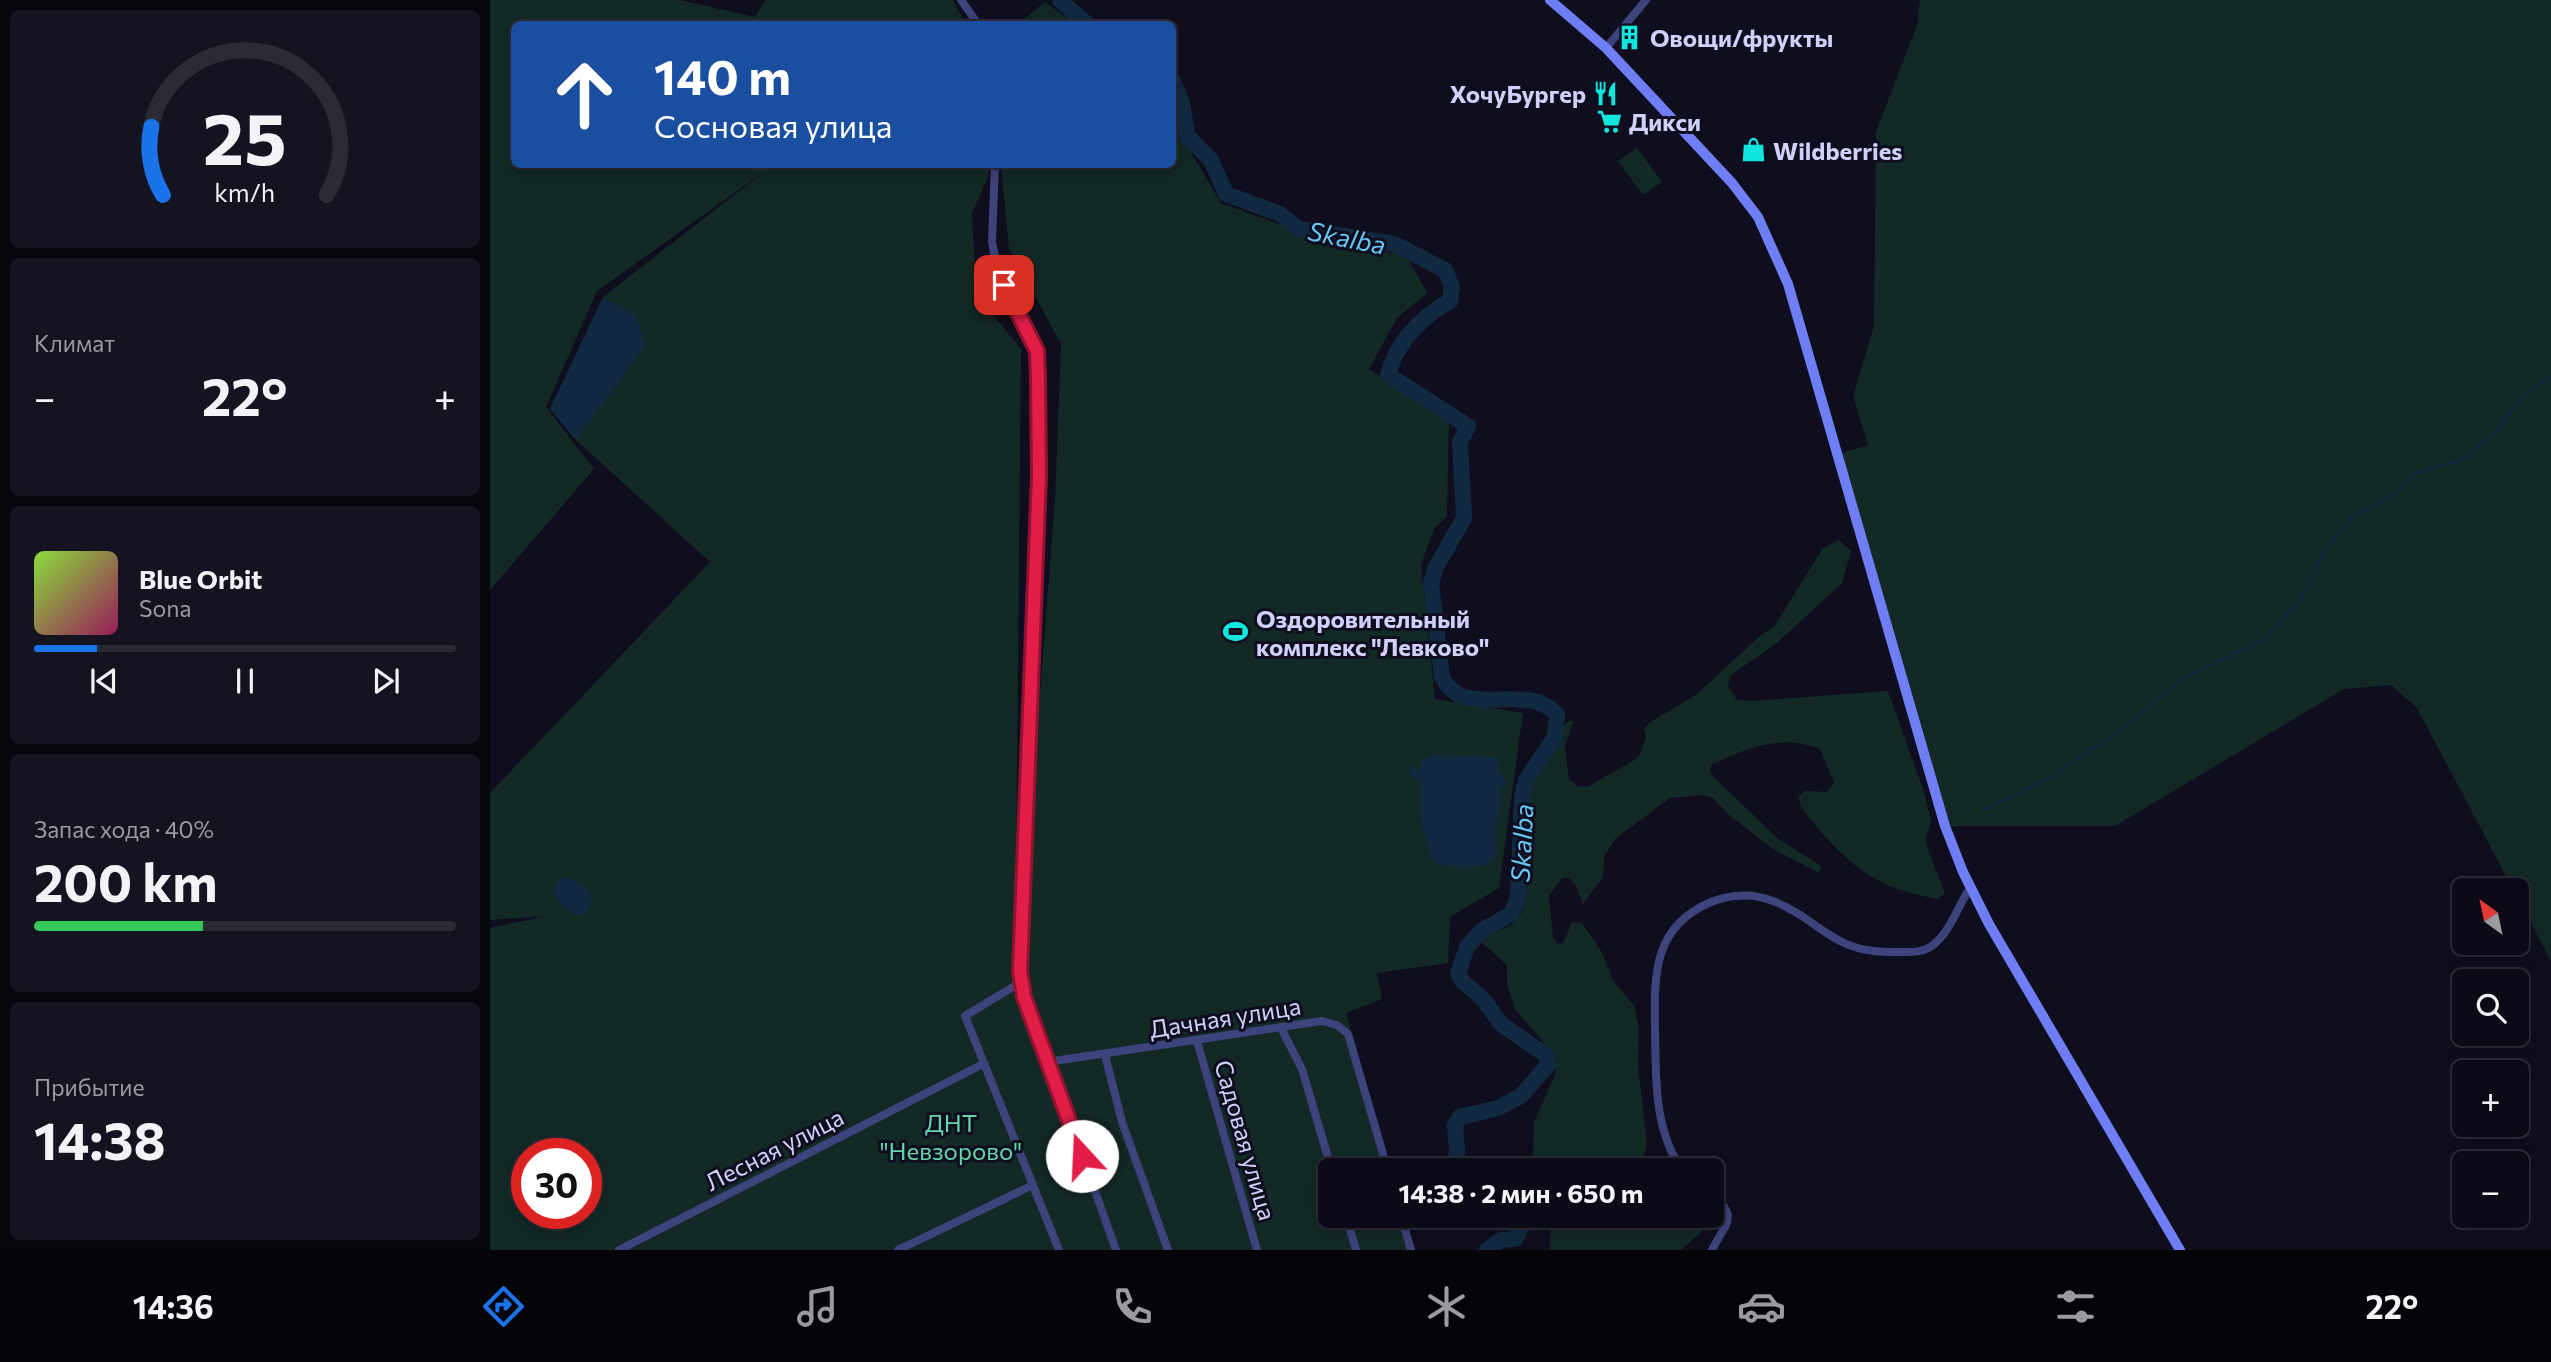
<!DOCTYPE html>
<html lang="ru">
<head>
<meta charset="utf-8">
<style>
	:root { --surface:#0b0a17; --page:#141320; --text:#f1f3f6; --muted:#9a9aa1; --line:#2b2b36; --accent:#1a73e8 }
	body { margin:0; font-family:Commissioner,sans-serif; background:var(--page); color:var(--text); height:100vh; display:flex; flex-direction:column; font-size:26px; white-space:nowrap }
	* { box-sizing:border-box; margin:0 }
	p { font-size:23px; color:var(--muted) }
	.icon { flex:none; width:38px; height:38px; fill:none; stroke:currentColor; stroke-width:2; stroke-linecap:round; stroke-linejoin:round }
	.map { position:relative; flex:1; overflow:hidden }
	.side { display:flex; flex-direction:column; gap:10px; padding:10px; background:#06060d; width:490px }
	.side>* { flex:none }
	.guide { position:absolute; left:21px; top:21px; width:665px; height:147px; border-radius:10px; box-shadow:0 4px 18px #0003,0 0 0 2px var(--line); background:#1a4fa0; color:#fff; overflow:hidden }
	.needle { width:46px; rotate:327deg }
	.controls { position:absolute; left:1962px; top:878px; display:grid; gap:14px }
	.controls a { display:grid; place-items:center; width:77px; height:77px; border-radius:10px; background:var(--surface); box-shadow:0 4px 18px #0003,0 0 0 2px var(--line); font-size:35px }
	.speed { position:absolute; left:21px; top:1138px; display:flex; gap:14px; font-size:35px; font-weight:700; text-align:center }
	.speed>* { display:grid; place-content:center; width:91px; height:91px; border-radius:50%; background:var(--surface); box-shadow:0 4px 18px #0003,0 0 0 2px var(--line); line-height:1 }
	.speed .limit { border:10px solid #d22; background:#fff; color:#111 }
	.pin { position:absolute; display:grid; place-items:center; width:60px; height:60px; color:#fff; margin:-30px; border-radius:14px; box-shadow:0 4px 10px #0006 }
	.me { position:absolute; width:77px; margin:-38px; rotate:340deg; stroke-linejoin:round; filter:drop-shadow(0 0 5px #0008) }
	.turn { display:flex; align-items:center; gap:24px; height:147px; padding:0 28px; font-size:32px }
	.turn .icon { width:91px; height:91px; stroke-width:2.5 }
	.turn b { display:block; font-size:49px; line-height:60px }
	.big { font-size:52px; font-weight:700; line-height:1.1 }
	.side .tile { flex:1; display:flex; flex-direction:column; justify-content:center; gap:10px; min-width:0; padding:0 24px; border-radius:10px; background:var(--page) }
	.side .dial { align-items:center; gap:0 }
	.dial svg { height:182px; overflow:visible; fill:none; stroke:var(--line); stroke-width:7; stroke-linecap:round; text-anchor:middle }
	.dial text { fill:var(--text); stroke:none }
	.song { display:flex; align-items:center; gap:21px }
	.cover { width:84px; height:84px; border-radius:10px; background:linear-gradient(135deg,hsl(90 70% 55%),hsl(330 70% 35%)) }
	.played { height:7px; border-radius:4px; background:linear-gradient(90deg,var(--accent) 15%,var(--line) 15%) }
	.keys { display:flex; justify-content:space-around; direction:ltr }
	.heat { display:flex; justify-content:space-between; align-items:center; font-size:38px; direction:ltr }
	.charge { height:10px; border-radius:5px; background:linear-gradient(90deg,#34c759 40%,var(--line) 0) }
	.trip { position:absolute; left:828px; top:1158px; width:406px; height:70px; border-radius:10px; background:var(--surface); box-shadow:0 4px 18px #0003,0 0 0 2px var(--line); font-weight:700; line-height:70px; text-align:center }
	.tabs { display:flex; height:112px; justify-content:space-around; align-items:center; background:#040409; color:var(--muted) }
	.tabs .icon { width:49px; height:49px }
	.tabs .selected { color:var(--accent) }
	.tabs b { font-size:32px; color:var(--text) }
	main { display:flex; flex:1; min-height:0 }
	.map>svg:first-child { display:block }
	.green { fill:#122925; fill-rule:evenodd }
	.water { fill:#112a41 }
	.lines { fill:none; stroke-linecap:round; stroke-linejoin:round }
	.stream { stroke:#112a41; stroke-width:2.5 }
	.river { stroke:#112a41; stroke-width:16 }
	.street { stroke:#3d437b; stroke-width:8 }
	.secondary { stroke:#6f7ef4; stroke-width:10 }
	.route-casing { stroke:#92132f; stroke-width:18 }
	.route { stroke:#e11d48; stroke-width:12 }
	.labels { text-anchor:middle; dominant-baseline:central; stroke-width:6; stroke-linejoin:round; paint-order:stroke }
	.poi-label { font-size:24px; font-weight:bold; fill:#d0d1fb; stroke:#0f0e1f; text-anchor:start }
	.street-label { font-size:24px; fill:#d0d1fb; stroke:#0f0e1f }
	.park-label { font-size:24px; fill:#62d5a9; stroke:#0f0e1f }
	.water-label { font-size:26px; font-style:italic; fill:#66c6f4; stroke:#0f0e1f }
</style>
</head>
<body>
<main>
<section class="side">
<div class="tile dial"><svg viewBox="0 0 100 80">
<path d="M14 69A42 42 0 1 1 86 69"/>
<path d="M14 69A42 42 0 0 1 9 39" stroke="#1a73e8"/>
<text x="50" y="56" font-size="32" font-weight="700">25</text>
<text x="50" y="72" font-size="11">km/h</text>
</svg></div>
<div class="tile"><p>Климат</p>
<div class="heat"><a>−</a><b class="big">22°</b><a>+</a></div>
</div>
<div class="tile">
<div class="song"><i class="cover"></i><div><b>Blue Orbit</b><p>Sona</p></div></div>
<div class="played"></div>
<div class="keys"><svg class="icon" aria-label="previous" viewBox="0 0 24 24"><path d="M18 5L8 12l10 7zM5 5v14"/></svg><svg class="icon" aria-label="pause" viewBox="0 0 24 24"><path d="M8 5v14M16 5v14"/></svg><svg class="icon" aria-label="next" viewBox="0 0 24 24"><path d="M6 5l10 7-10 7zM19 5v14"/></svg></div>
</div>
<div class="tile"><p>Запас хода · 40%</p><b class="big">200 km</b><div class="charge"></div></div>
<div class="tile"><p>Прибытие</p><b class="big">14:38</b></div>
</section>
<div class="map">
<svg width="2061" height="1250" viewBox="0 0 2061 1250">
	<rect width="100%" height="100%" fill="#0f0e1f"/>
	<path class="green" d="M 0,0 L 189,0 L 265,17 L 275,0 L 463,0 L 476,24 L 24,24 L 24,164 L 498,165 L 499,175 L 482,213 L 486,293 L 531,349 L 525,979 L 528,980 L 565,499 L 571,344 L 519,248 L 511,165 L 682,164 L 683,122 L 731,203 L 789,224 L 917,257 L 937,293 L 907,318 L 879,369 L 959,418 L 957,516 L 944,529 L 931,565 L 945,699 L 1033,713 L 1009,888 L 960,917 L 958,963 L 887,973 L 892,999 L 856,1013 L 901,1171 L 840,1171 L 840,1216 L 914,1216 L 924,1250 L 0,1250 L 0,928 L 57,916 L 0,920 L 0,793 L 220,562 L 86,440 L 60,409 L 113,297 L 275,171 L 107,291 L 56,407 L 104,469 L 0,590 ZM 37,1153 L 96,1153 L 96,1213 L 37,1213 Z
		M 1430,0 L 2061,0 L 2061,961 L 1927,708 L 1901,685 L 1854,689 L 1625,826 L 1455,826 L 1346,455 L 1378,445 L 1363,396 L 1384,326 L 1386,132 L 1427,25 Z
		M 555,2 L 586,24 L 528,24 Z
		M 1147,148 L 1172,182 L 1153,195 L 1128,161 Z
		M 1349,540 L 1361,551 L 1352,583 L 1287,643 L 1241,675 L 1238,686 L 1247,700 L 1261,701 L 1398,691 L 1434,792 L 1441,821 L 1436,838 L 1438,850 L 1455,893 L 1448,899 C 1393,889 1369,874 1332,833 C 1323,822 1311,811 1308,797 L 1315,791 L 1337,792 L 1344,782 L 1330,749 C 1289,734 1259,748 1222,764 L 1220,770 L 1224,777 L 1288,839 L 1331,866 L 1329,873 L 1283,849 L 1239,815 L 1223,798 L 1211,795 L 1180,798 L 1125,839 L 1114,857 L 1113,877 L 1093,904 L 1085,884 L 1080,878 L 1072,878 L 1059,896 L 1063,936 L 1067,944 L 1073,943 L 1082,922 L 1092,923 L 1111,951 L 1124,982 L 1144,1006 L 1149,1028 L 1148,1064 L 1157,1145 L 1149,1171 L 1047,1171 L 1043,1158 L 1044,1122 L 1066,1073 L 1065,1056 L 1025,1009 L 1017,983 L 1017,965 L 991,942 L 992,936 C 1002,932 1014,930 1022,924 C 1048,908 1034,821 1039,793 C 1042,779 1051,772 1058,761 C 1066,750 1070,734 1076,722 L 1084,720 L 1075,746 L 1079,779 L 1087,786 L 1097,787 L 1148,758 L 1156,738 L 1154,729 L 1159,723 L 1207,694 L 1271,635 L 1284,627 L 1333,548 Z
		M 1222,1206 L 1226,1207 L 1230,1215 L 1191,1250 L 1059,1250 L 1062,1216 L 1222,1216 Z"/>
	<path class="water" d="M 113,297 L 146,316 L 156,345 L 86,440 L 60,409 Z
		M 944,755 L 1010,757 L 1007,771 L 1017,781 L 1010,791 L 1012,800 L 1005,831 L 1007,856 L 998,864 L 975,869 L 947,864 L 942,860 L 932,827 L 930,782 L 920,774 L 919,764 L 930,772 L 932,760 Z
		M 74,877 C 92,881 110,893 96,916 C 81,916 63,901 64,885 Z"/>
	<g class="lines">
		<path class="stream" d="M 1493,810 L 1545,786 L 1624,735 L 1694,678 L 1772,641 L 1810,601 L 1834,551 L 1863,516 L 1906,494 L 1925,473 L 1972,460 L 2005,432 L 2033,396 L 2061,376"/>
		<path class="river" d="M 570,0 L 597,24
			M 682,79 L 693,106 L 697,136 L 721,160 L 736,194 L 790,214 L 809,229 L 904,244 L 955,270 L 962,287 L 960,301 C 930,318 907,341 898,375 L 978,426 L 970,442 L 974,518 L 946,567 L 941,583 L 952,677 C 975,723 1038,679 1067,715 L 1065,737 L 1036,780 L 1032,797 L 1028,898 L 1021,914 L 991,931 L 977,947 L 968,973 L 972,981 L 993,999 L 1011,1024 L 1056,1055 L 1058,1065 L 1031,1096 L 1008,1108 L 970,1117 L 965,1125 L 967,1152 L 963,1171
			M 997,1250 L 1011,1240 L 1025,1239 L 1033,1224 L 1009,1216"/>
		<path class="street" d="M 471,0 L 488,24
			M 1116,48 L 1156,0
			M 505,164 L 502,242 L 506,263 L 547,351 L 548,376 L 549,476 L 533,827 L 531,982 L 626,1250
			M 531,982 L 475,1016 L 569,1250
			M 791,1028 L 812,1069 L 842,1171
			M 707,1041 L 767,1250
			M 615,1055 L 632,1122 L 678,1250
			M 557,1062 L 832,1021 L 847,1025 L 858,1034 L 898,1171
			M 1193,1171 C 1163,1130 1166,1075 1165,1027 C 1164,973 1164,926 1221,902 C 1241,894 1262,893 1283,901 C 1330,919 1341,953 1402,952 C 1412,952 1425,953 1434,950 C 1457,942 1467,907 1480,888
			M 1222,1194 C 1250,1218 1235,1223 1222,1250
			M 856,1216 L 866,1250
			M 911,1216 L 921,1250
			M 129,1250 L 493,1064
			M 408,1250 L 543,1185"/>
		<path class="secondary" d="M 1060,0 L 1116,48 L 1242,183 L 1268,217 L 1298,284 L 1455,826 L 1473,872 L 1499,924 L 1690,1250"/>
	</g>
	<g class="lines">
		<defs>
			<path id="route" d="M 514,285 L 547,351 L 548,376 L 549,476 L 530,971 L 534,997 L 592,1156"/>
		</defs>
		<use href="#route" class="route-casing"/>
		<use href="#route" class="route"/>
	</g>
	<defs>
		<symbol id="building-bare" viewBox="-9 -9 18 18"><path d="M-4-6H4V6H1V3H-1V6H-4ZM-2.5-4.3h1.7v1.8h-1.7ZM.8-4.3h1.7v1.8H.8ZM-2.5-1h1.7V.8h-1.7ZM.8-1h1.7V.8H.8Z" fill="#11e6de" stroke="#0f0e1f" stroke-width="2.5" paint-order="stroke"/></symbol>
		<symbol id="restaurant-bare" viewBox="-9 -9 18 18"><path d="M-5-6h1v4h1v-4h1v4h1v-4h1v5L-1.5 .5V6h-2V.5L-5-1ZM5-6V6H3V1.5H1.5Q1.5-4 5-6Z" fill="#11e6de" stroke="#0f0e1f" stroke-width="2.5" paint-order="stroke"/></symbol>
		<symbol id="supermarket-bare" viewBox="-9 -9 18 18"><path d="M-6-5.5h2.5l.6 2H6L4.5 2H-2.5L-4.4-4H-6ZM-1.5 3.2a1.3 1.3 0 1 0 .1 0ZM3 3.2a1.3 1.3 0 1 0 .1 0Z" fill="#11e6de" stroke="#0f0e1f" stroke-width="2.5" paint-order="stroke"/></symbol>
		<symbol id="shop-bare" viewBox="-9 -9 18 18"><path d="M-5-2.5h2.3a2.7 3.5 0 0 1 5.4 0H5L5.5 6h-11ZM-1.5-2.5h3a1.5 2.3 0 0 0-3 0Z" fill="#11e6de" stroke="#0f0e1f" stroke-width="2.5" paint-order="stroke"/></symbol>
		<symbol id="stadium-bare" viewBox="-9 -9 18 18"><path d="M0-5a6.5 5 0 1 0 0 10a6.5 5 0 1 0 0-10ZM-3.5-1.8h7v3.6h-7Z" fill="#11e6de" stroke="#0f0e1f" stroke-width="2.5" paint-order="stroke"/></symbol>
	</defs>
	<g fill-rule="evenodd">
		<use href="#building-bare" x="1122" y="20" width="35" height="35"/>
		<use href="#restaurant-bare" x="1098" y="76" width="35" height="35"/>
		<use href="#supermarket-bare" x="1102" y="104" width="35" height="35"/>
		<use href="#shop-bare" x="1246" y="132" width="35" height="35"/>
		<use href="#stadium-bare" x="728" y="614" width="35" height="35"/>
	</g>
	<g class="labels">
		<g class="poi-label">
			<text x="1160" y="37">Овощи/фрукты</text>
			<text x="1096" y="93" text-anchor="end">ХочуБургер</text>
			<text x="1139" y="121">Дикси</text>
			<text x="1283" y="150">Wildberries</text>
			<text x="766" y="618">Оздоровительный<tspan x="766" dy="28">комплекс "Левково"</tspan></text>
		</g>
		<g class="street-label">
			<text transform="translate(735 1017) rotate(-9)">Дачная улица</text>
			<text transform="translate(756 1140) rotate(74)">Садовая улица</text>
			<text transform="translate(284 1149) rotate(-27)">Лесная улица</text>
		</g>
		<g class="park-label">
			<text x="461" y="1122">ДНТ<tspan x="461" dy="28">"Невзорово"</tspan></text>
		</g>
		<g class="water-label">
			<text transform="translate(857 237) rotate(11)">Skalba</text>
			<text transform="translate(1031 843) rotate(-87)">Skalba</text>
		</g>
	</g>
</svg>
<div class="controls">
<a><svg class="needle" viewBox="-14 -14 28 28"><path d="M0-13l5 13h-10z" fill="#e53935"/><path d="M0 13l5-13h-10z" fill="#9a9aa1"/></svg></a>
<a><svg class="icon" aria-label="search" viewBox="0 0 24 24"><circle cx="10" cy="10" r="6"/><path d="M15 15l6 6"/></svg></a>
<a>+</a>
<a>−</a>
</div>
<div class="speed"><div class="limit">30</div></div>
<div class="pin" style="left:514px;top:285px;background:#d93025"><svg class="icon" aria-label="arrive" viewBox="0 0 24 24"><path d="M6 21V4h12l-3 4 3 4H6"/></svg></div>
<svg class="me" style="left:592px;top:1156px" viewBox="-20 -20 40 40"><circle r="19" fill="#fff"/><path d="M0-13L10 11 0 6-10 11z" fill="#e11d48"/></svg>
<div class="trip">14:38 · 2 мин · 650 m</div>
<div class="guide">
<div class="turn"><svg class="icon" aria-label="ahead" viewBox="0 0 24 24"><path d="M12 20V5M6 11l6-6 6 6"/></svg><div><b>140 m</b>Сосновая улица</div></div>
</div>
</div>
</main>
<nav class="tabs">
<b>14:36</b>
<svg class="icon selected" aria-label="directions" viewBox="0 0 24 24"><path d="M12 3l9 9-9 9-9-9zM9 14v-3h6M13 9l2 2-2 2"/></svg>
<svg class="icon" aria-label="music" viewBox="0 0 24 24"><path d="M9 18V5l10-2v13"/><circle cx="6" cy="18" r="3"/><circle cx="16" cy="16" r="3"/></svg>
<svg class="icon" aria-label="phone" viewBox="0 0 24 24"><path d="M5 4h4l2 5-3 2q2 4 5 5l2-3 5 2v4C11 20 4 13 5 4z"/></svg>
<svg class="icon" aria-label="climate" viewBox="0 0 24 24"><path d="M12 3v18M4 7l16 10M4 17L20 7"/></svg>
<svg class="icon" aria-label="car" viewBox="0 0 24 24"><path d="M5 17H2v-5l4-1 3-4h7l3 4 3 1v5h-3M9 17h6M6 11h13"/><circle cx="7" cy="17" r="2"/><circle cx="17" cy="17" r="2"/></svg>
<svg class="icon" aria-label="filters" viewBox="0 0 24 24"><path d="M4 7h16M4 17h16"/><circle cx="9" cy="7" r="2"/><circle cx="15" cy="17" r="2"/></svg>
<b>22°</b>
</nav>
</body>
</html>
